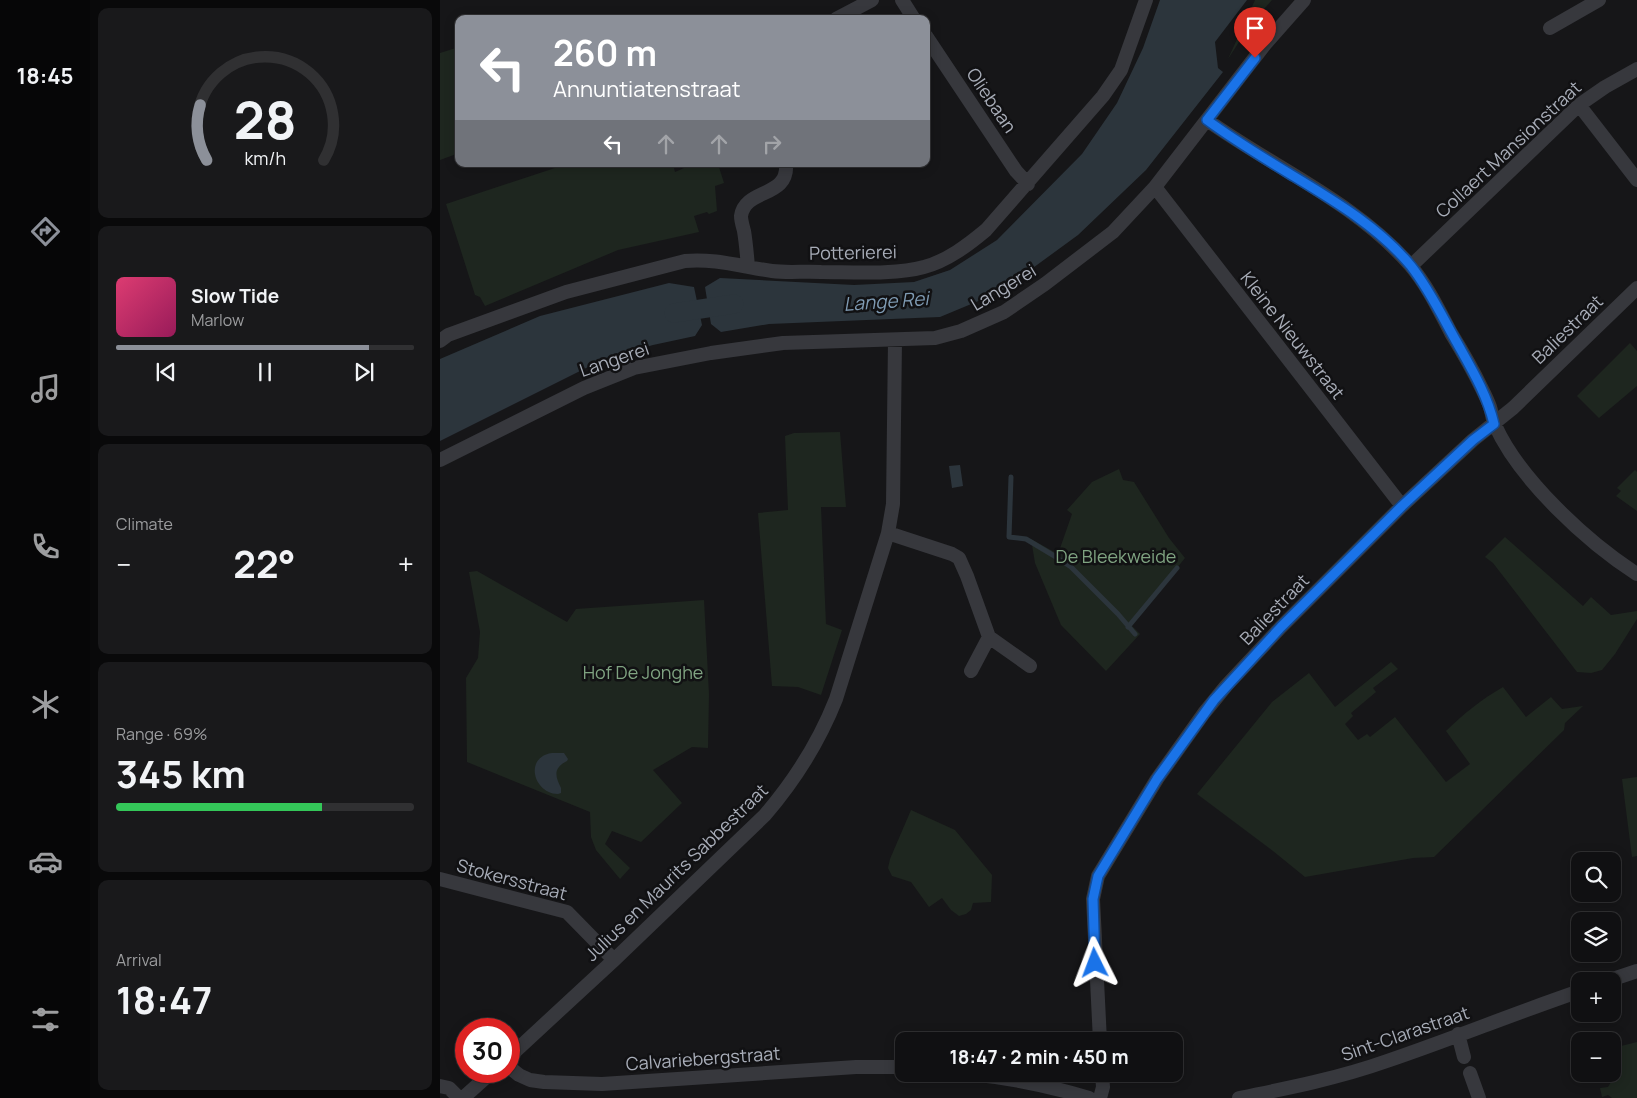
<!DOCTYPE html>
<html lang="en">
<head>
<meta charset="utf-8">
<style>
	:root { --surface:#101012; --page:#19191b; --text:#f1f3f6; --muted:#9c9d9f; --line:#303032; --accent:#8c9099 }
	body { margin:0; font-family:Manrope,sans-serif; background:var(--page); color:var(--text); height:100vh; display:flex; flex-direction:column; font-size:19px; white-space:nowrap }
	* { box-sizing:border-box; margin:0 }
	p { font-size:16px; color:var(--muted) }
	.icon { flex:none; width:28px; height:28px; fill:none; stroke:currentColor; stroke-width:2; stroke-linecap:round; stroke-linejoin:round }
	.map { position:relative; flex:1; overflow:hidden }
	.drawer { display:flex; flex-direction:column; gap:8px; padding:8px; background:#09090a; width:350px }
	.drawer>* { flex:none }
	.banner { position:absolute; left:15px; top:15px; width:475px; height:152px; border-radius:10px; box-shadow:0 2px 12px #0003,0 0 0 1px var(--line); background:#8c9099; color:#fff; overflow:hidden }
	.tools { position:absolute; left:1131px; top:852px; display:grid; gap:10px }
	.tools a { display:grid; place-items:center; width:50px; height:50px; border-radius:10px; background:var(--surface); box-shadow:0 2px 12px #0003,0 0 0 1px var(--line); font-size:25px }
	.speed { position:absolute; left:15px; top:1018px; display:flex; gap:10px; font-size:25px; font-weight:700; text-align:center }
	.speed>* { display:grid; place-content:center; width:65px; height:65px; border-radius:50%; background:var(--surface); box-shadow:0 2px 12px #0003,0 0 0 1px var(--line); line-height:1 }
	.speed .limit { border:8px solid #d22; background:#fff; color:#111 }
	.pin { position:absolute; display:grid; place-items:center; width:42px; height:42px; color:#fff; margin:-51px -21px; border-radius:50% 50% 50% 0; rotate:-45deg; box-shadow:0 0 5px #0007 }
	.pin .icon { rotate:45deg }
	.me { position:absolute; width:55px; margin:-28px; rotate:357deg; stroke-linejoin:round; filter:drop-shadow(0 0 4px #0008) }
	.turn { display:flex; align-items:center; gap:18px; height:105px; padding:0 15px; font-size:22px }
	.turn .icon { width:65px; height:65px; stroke-width:2.5 }
	.turn b { display:block; font-size:35px; line-height:42px }
	.lanes { display:flex; align-items:center; height:48px; padding:0 15px; background:#0003; justify-content:center; gap:25px; direction:ltr }
	.lanes .off { opacity:.35 }
	.big { font-size:38px; font-weight:700; line-height:1.1 }
	.drawer .card { flex:1; display:flex; flex-direction:column; justify-content:center; gap:8px; min-width:0; padding:0 18px; border-radius:10px; background:var(--page) }
	.drawer .dial { align-items:center; gap:0 }
	.dial svg { height:130px; overflow:visible; fill:none; stroke:var(--line); stroke-width:7; stroke-linecap:round; text-anchor:middle }
	.dial text { fill:var(--text); stroke:none }
	.song { display:flex; align-items:center; gap:15px }
	.cover { width:60px; height:60px; border-radius:8px; background:linear-gradient(135deg,hsl(340 70% 55%),hsl(330 70% 35%)) }
	.played { height:5px; border-radius:2px; background:linear-gradient(90deg,var(--accent) 85%,var(--line) 85%) }
	.keys { display:flex; justify-content:space-around; direction:ltr }
	.heat { display:flex; justify-content:space-between; align-items:center; font-size:28px; direction:ltr }
	.charge { height:8px; border-radius:4px; background:linear-gradient(90deg,#34c759 69%,var(--line) 0) }
	.trip { position:absolute; left:455px; top:1032px; width:288px; height:50px; border-radius:10px; background:var(--surface); box-shadow:0 2px 12px #0003,0 0 0 1px var(--line); font-weight:700; line-height:50px; text-align:center }
	main { display:flex; flex:1; min-height:0 }
	.dock { display:flex; flex-direction:column; width:90px; justify-content:space-around; align-items:center; background:#060607; color:var(--muted) }
	.dock .icon { width:35px; height:35px }
	.dock .current { color:var(--accent) }
	.dock b { font-size:22px; color:var(--text) }
	.map>svg:first-child { display:block }
	.green { fill:#1e261f }
	.water { fill:#2c353c }
	.lines { fill:none; stroke-linecap:round; stroke-linejoin:round }
	.stream { stroke:#2c353c; stroke-width:5 }
	.canal { stroke:#2c353c; stroke-width:19 }
	.minor { stroke:#37383d; stroke-width:14 }
	.route-casing { stroke:#114b97; stroke-width:12 }
	.route { stroke:#1a73e8; stroke-width:9 }
	.labels { text-anchor:middle; dominant-baseline:central; stroke-width:5; stroke-linejoin:round; paint-order:stroke }
	.street-label { font-size:18px; fill:#a8adb8; stroke:#111113 }
	.park-label { font-size:18px; fill:#7fa381; stroke:#111113 }
	.water-label { font-size:19px; font-style:italic; fill:#7f9bb3; stroke:#111113 }
</style>
</head>
<body>
<main>
<nav class="dock">
<b>18:45</b>
<svg class="icon current" aria-label="directions" viewBox="0 0 24 24"><path d="M12 3l9 9-9 9-9-9zM9 14v-3h6M13 9l2 2-2 2"/></svg>
<svg class="icon" aria-label="music" viewBox="0 0 24 24"><path d="M9 18V5l10-2v13"/><circle cx="6" cy="18" r="3"/><circle cx="16" cy="16" r="3"/></svg>
<svg class="icon" aria-label="phone" viewBox="0 0 24 24"><path d="M5 4h4l2 5-3 2q2 4 5 5l2-3 5 2v4C11 20 4 13 5 4z"/></svg>
<svg class="icon" aria-label="climate" viewBox="0 0 24 24"><path d="M12 3v18M4 7l16 10M4 17L20 7"/></svg>
<svg class="icon" aria-label="car" viewBox="0 0 24 24"><path d="M5 17H2v-5l4-1 3-4h7l3 4 3 1v5h-3M9 17h6M6 11h13"/><circle cx="7" cy="17" r="2"/><circle cx="17" cy="17" r="2"/></svg>
<svg class="icon" aria-label="filters" viewBox="0 0 24 24"><path d="M4 7h16M4 17h16"/><circle cx="9" cy="7" r="2"/><circle cx="15" cy="17" r="2"/></svg>
</nav>
<section class="drawer">
<div class="card dial"><svg viewBox="0 0 100 80">
<path d="M14 69A42 42 0 1 1 86 69"/>
<path d="M14 69A42 42 0 0 1 10 35" stroke="#8c9099"/>
<text x="50" y="56" font-size="32" font-weight="700">28</text>
<text x="50" y="72" font-size="11">km/h</text>
</svg></div>
<div class="card">
<div class="song"><i class="cover"></i><div><b>Slow Tide</b><p>Marlow</p></div></div>
<div class="played"></div>
<div class="keys"><svg class="icon" aria-label="previous" viewBox="0 0 24 24"><path d="M18 5L8 12l10 7zM5 5v14"/></svg><svg class="icon" aria-label="pause" viewBox="0 0 24 24"><path d="M8 5v14M16 5v14"/></svg><svg class="icon" aria-label="next" viewBox="0 0 24 24"><path d="M6 5l10 7-10 7zM19 5v14"/></svg></div>
</div>
<div class="card"><p>Climate</p>
<div class="heat"><a>−</a><b class="big">22°</b><a>+</a></div>
</div>
<div class="card"><p>Range · 69%</p><b class="big">345 km</b><div class="charge"></div></div>
<div class="card"><p>Arrival</p><b class="big">18:47</b></div>
</section>
<div class="map">
<svg width="1197" height="1098" viewBox="0 0 1197 1098">
	<rect width="100%" height="100%" fill="#161618"/>
	<path class="green" d="M 815,0 L 832,0 L 810,25 L 788,59 Z
		M 19,47 L 19,153 L 0,160 L 0,53 Z
		M 127,164 L 233,164 L 235,172 L 253,164 L 278,164 L 284,183 L 275,186 L 277,211 L 269,214 L 267,212 L 254,216 L 259,232 L 178,250 L 45,306 L 40,297 L 35,295 L 6,204 Z
		M 1190,343 L 1197,351 L 1197,386 L 1159,418 L 1137,396 Z
		M 400,432 L 406,507 L 381,507 L 386,624 L 402,630 L 381,695 L 358,687 L 332,686 L 318,513 L 348,510 L 345,436 L 354,433 Z
		M 679,469 L 683,480 L 694,482 L 729,538 L 745,558 L 691,625 L 700,634 L 666,671 L 621,625 L 595,563 L 591,539 L 618,554 L 632,514 L 627,510 L 652,482 Z
		M 1195,470 L 1197,472 L 1197,511 L 1176,496 L 1181,491 L 1177,488 Z
		M 1065,537 L 1143,606 L 1151,597 L 1171,615 L 1197,611 L 1197,619 L 1175,654 L 1162,670 L 1151,673 L 1137,672 L 1053,563 L 1045,557 Z
		M 37,571 L 127,622 L 136,609 L 264,600 L 269,694 L 268,748 L 252,747 L 213,770 L 242,803 L 201,842 L 172,831 L 165,844 L 190,868 L 180,879 L 156,850 L 151,837 L 150,812 L 27,762 L 26,678 L 38,658 L 40,632 L 29,572 Z
		M 951,662 L 958,669 L 933,688 L 936,692 L 911,713 L 913,716 L 905,724 L 918,740 L 927,734 L 930,737 L 955,717 L 1006,782 L 1030,764 L 1006,731 C 1023,714 1042,699 1063,687 L 1086,717 L 1111,697 L 1122,709 L 1143,706 L 1125,723 L 1124,730 L 994,857 L 973,858 L 865,877 L 833,851 L 757,794 L 832,702 L 869,673 L 895,707 Z
		M 1197,777 L 1197,856 L 1192,857 L 1182,779 Z
		M 471,810 L 515,830 L 552,875 L 551,902 L 533,903 L 531,910 L 526,914 L 519,916 L 511,910 L 502,898 L 489,907 L 471,882 L 452,876 L 448,868 L 450,859 Z
		M 1173,1031 L 1177,1047 L 1197,1042 L 1197,1098 L 1172,1098 L 1168,1095 L 1162,1097 L 1160,1088 L 1168,1087 L 1171,1082 L 1170,1074 L 1172,1074 L 1172,1041 L 1160,1041 L 1161,1040 L 1159,1036 Z"/>
	<path class="water" d="M 720,0 L 807,0 L 775,42 L 778,68 L 783,72 L 706,170 L 638,235 L 560,292 L 500,317 L 329,324 L 281,332 L 271,324 L 265,287 L 280,278 L 414,285 L 474,282 L 510,270 L 557,240 L 642,154 L 677,103 L 703,48 Z
		M 229,283 L 254,287 L 262,325 L 255,336 L 213,345 L 164,359 L 0,441 L 0,359 L 100,316 Z
		M 520,465 L 523,486 L 512,488 L 509,466 Z
		M 112,753 L 124,753 L 128,759 L 127,761 C 113,768 115,776 121,788 L 121,793 L 118,794 C 93,793 84,757 112,753 Z"/>
	<g class="lines">
		<path class="stream" d="M 571,477 L 569,537 L 586,539 L 616,557 L 631,567 L 678,614 L 695,634
			M 688,627 L 737,568"/>
		<path class="canal" d="M 234,313 L 294,304"/>
		<path class="minor" d="M 462,0 L 474,19
			M 396,19 L 432,0
			M 1110,28 L 1159,0
			M 486,36 L 576,171 L 588,184
			M 1139,105 L 1197,180
			M 767,120 C 834,168 915,202 970,265 C 987,285 999,310 1011,333 C 1022,351 1033,370 1042,389 C 1045,395 1048,401 1050,407 C 1052,413 1052,419 1055,425 C 1079,479 1147,542 1197,574
			M 715,187 L 962,506
			M 971,266 L 1139,105 L 1165,87 L 1197,69
			M 308,267 C 307,255 306,243 304,231 C 303,227 301,221 301,216 C 305,188 349,198 346,164
			M 0,341 L 8,335 L 126,292 L 245,261 C 274,258 303,267 332,271 C 348,273 365,271 381,272 C 411,272 456,275 484,267 C 507,261 528,245 546,230 L 663,96 L 681,70 L 706,0
			M 0,460 L 144,388 L 194,368 L 271,353 L 343,343 L 495,338 L 521,331 L 564,312 L 605,284 L 673,232 L 715,187 L 826,43 L 864,0
			M 448,533 L 512,554 L 519,558 L 527,576 L 549,637 L 531,671
			M 549,637 L 590,666
			M 0,879 L 127,912 L 174,960
			M 1167,981 L 1197,971
			M 1018,1034 L 1024,1057
			M 660,1041 L 653,899 L 658,876 L 717,779 L 764,713 L 786,686 L 841,627 L 962,506 L 1033,440 L 1073,408 L 1197,288
			M 69,1057 L 174,960 L 325,815 C 355,780 379,742 396,699 L 448,533 L 453,504 L 455,340
			M 69,1067 L 79,1075 L 90,1080 L 104,1082 L 162,1084 L 416,1067 L 464,1067
			M 1030,1073 L 1039,1098
			M 530,1074 C 571,1078 610,1086 649,1098
			M 0,1086 L 9,1088 L 19,1098
			M 23,1098 L 53,1071
			M 660,1098 L 663,1087 L 662,1074
			M 799,1098 C 849,1088 899,1078 947,1061 C 1012,1039 1075,1013 1140,991"/>
	</g>
	<g class="lines">
		<defs>
			<path id="route" d="M 655,963 L 653,899 L 658,876 L 717,779 L 774,700 L 841,627 L 962,506 L 1033,440 L 1054,424 C 1047,394 1031,368 1016,341 C 1002,316 989,289 971,266 C 939,227 893,200 850,174 C 822,157 794,140 767,120 L 815,58"/>
		</defs>
		<use href="#route" class="route-casing"/>
		<use href="#route" class="route"/>
	</g>
	<g class="labels">
		<g class="street-label">
			<text transform="translate(552 100) rotate(56)">Oliebaan</text>
			<text transform="translate(1068 149) rotate(-43)">Collaert Mansionstraat</text>
			<text transform="translate(413 252) rotate(-1)">Potterierei</text>
			<text transform="translate(563 287) rotate(-31)">Langerei</text>
			<text transform="translate(1127 329) rotate(-44)">Baliestraat</text>
			<text transform="translate(853 335) rotate(52)">Kleine Nieuwstraat</text>
			<text transform="translate(174 359) rotate(-19)">Langerei</text>
			<text transform="translate(834 609) rotate(-46)">Baliestraat</text>
			<text transform="translate(236 872) rotate(-44)">Julius en Maurits Sabbestraat</text>
			<text transform="translate(72 879) rotate(15)">Stokersstraat</text>
			<text transform="translate(965 1033) rotate(-19)">Sint-Clarastraat</text>
			<text transform="translate(263 1058) rotate(-4)">Calvariebergstraat</text>
		</g>
		<g class="park-label">
			<text x="676" y="556">De Bleekweide</text>
			<text x="203" y="672">Hof De Jonghe</text>
		</g>
		<g class="water-label">
			<text transform="translate(446 301) rotate(-4)">Lange Rei</text>
		</g>
	</g>
</svg>
<div class="tools">
<a><svg class="icon" aria-label="search" viewBox="0 0 24 24"><circle cx="10" cy="10" r="6"/><path d="M15 15l6 6"/></svg></a>
<a><svg class="icon" aria-label="layers" viewBox="0 0 24 24"><path d="M12 4l9 5-9 5-9-5zM3 14l9 5 9-5"/></svg></a>
<a>+</a>
<a>−</a>
</div>
<div class="speed"><div class="limit">30</div></div>
<div class="pin" style="left:815px;top:58px;background:#d93025"><svg class="icon" aria-label="arrive" viewBox="0 0 24 24"><path d="M6 21V4h12l-3 4 3 4H6"/></svg></div>
<svg class="me" style="left:655px;top:963px" viewBox="-20 -20 40 40"><path d="M0-17L14 15 0 8-14 15z" fill="#1a73e8" stroke="#fff" stroke-width="4"/></svg>
<div class="trip">18:47 · 2 min · 450 m</div>
<div class="banner">
<div class="turn"><svg class="icon" aria-label="left" viewBox="0 0 24 24"><path d="M17 20v-9H6M10 6l-5 5 5 5"/></svg><div><b>260 m</b>Annuntiatenstraat</div></div>
<div class="lanes"><svg class="icon" aria-label="left" viewBox="0 0 24 24"><path d="M17 20v-9H6M10 6l-5 5 5 5"/></svg><svg class="icon off" aria-label="ahead" viewBox="0 0 24 24"><path d="M12 20V5M6 11l6-6 6 6"/></svg><svg class="icon off" aria-label="ahead" viewBox="0 0 24 24"><path d="M12 20V5M6 11l6-6 6 6"/></svg><svg class="icon off" aria-label="right" viewBox="0 0 24 24"><path d="M7 20v-9h11M14 6l5 5-5 5"/></svg></div>
</div>
</div>
</main>
</body>
</html>
